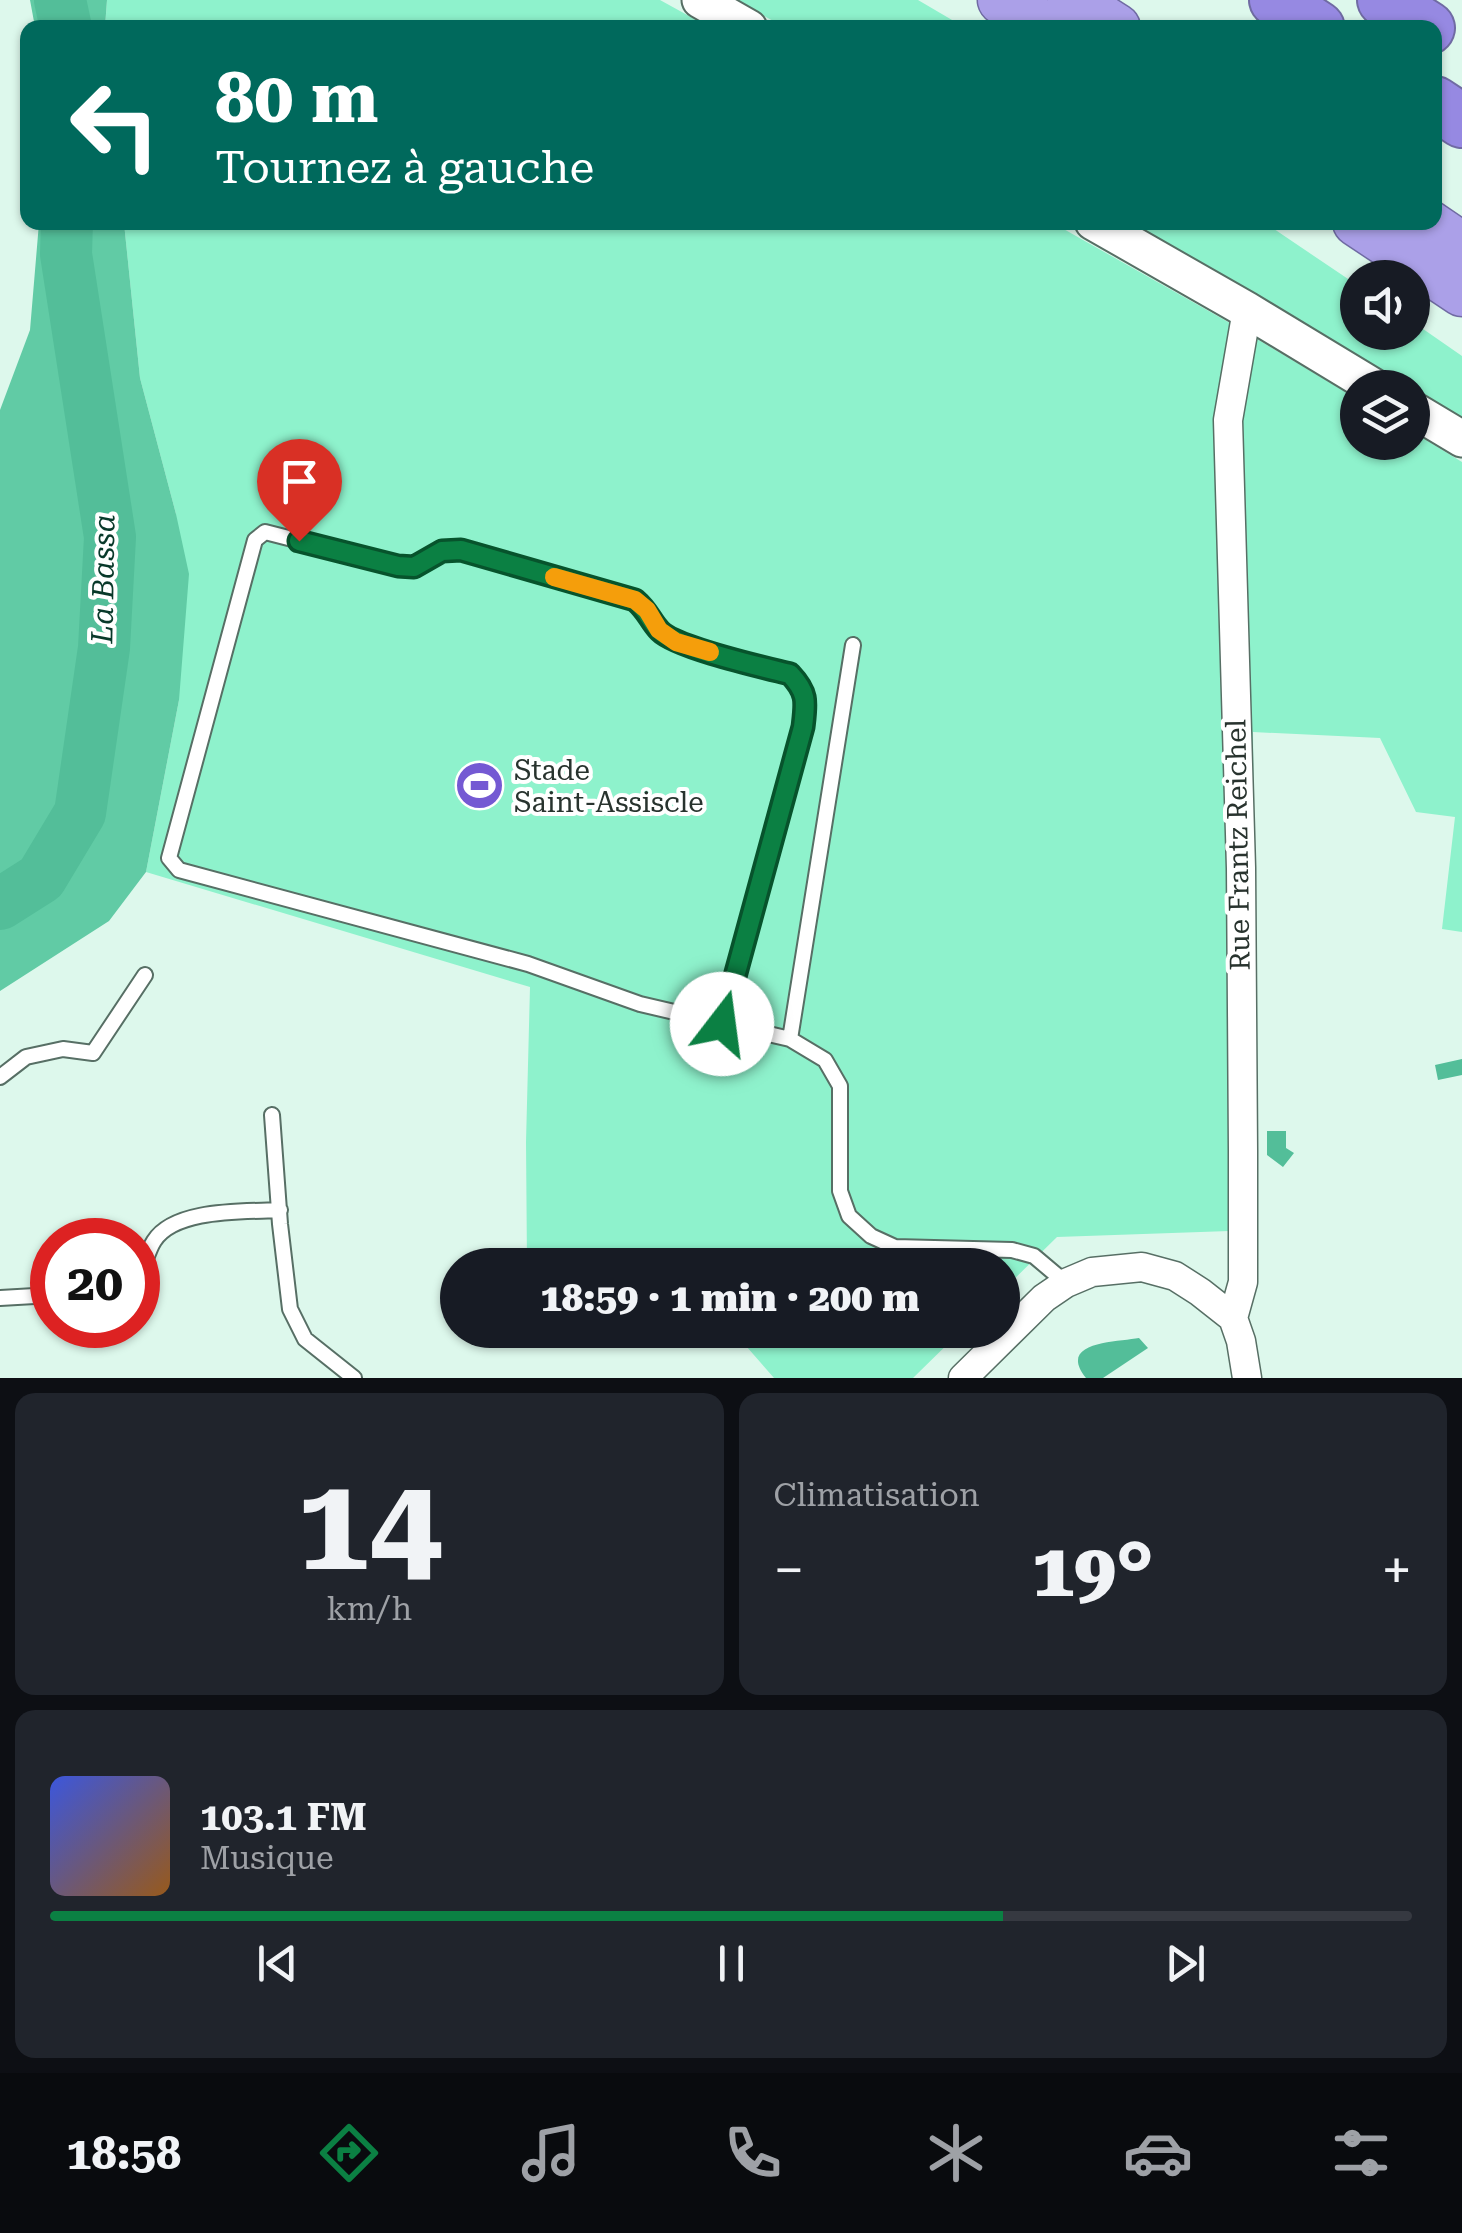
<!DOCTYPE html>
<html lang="fr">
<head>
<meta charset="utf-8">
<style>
	:root { --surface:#171b24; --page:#20242c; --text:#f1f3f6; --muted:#9ea1a6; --line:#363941; --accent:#0b8043 }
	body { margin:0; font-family:"Roboto Serif",serif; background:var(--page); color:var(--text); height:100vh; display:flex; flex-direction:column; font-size:38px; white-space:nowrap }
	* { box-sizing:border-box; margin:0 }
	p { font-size:32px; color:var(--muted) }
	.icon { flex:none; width:55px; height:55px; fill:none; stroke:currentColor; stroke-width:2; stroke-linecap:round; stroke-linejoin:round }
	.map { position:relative; height:1378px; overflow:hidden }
	.panel { display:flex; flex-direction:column; gap:15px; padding:15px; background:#0d0f14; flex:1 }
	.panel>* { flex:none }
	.banner { position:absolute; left:20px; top:20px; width:1422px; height:210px; border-radius:20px; box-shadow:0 2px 8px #0004; background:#00695c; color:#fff; overflow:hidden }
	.tools { position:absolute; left:1340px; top:260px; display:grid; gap:20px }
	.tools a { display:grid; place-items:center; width:90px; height:90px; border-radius:50%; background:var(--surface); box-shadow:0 2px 8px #0004; font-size:50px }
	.speed { position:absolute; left:30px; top:1218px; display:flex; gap:20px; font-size:50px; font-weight:700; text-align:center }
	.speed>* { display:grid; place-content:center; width:130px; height:130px; border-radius:50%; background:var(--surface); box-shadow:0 2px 8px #0004; line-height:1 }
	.speed .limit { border:15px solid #d22; background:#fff; color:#111 }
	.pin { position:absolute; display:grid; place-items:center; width:85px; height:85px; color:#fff; margin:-102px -42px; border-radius:50% 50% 50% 0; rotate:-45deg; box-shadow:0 0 10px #0007 }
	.pin .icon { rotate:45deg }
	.me { position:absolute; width:110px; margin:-55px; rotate:15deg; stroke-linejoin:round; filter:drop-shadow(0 0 8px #0008) }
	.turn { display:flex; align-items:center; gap:35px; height:210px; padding:0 30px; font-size:45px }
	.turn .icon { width:130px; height:130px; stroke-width:2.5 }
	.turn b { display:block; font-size:70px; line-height:85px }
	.big { font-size:75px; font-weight:800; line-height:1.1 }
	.panel .widget { flex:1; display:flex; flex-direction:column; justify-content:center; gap:15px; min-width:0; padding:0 35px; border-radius:20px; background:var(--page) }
	.panel .dial { align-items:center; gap:0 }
	.dial b { font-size:130px; line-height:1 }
	.song { display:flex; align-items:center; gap:30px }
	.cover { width:120px; height:120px; border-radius:15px; background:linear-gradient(135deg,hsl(230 70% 55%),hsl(30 70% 35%)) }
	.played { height:10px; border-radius:5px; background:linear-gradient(90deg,var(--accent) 70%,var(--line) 70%) }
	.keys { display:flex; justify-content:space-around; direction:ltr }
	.heat { display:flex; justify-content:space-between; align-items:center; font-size:55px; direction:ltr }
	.panel .tiles { flex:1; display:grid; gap:15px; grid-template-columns:1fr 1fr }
	.widget:last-child { grid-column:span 2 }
	.trip { position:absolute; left:440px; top:1248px; width:580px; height:100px; border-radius:50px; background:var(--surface); box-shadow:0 2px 8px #0004; font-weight:800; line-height:100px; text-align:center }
	.tab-bar { display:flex; height:160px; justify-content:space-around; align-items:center; background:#090b0e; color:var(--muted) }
	.tab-bar .icon { width:70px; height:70px }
	.tab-bar .selected { color:var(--accent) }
	.tab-bar b { font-size:45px; color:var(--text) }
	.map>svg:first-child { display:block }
	.green { fill:#8ef2cc }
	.forest { fill:#61cba5 }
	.water { fill:#53be99 }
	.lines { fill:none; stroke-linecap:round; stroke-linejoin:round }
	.river { stroke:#53be99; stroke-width:52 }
	.service-casing { stroke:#576f65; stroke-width:18 }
	.minor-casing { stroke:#576f65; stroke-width:31 }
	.tertiary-casing { stroke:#576f65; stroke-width:39 }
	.trunk-casing { stroke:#706ba3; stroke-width:51 }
	.motorway-casing { stroke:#706ba3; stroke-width:56 }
	.service { stroke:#fff; stroke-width:14 }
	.minor { stroke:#fff; stroke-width:28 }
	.tertiary { stroke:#fff; stroke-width:35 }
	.trunk { stroke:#aba0e8; stroke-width:48 }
	.motorway { stroke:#9689e2; stroke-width:52 }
	.route-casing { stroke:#07532c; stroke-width:25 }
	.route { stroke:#0b8043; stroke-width:18 }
	.slow { stroke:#f59e0b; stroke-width:18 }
	.labels { text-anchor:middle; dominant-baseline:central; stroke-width:8; stroke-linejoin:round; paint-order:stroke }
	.poi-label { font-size:28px; fill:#28332e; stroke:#fff; text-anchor:start }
	.street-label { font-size:28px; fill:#28332e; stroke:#fff }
	.water-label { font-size:30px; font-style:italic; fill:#08392a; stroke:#fff }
</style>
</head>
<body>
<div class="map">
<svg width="1462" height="1378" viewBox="0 0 1462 1378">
	<rect width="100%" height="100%" fill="#ddf8ec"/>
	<path class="green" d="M 107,0 L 660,0 L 709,27 L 105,28 Z
		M 736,0 L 918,0 L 964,27 L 784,27 Z
		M 124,223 L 1053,223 L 1237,327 L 1357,399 L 1358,442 L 1412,442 L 1413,432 L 1462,462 L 1462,932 L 1442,929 L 1455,817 L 1416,812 L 1380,738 L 1253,732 L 1258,1230 L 1057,1237 L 1003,1290 L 1002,1265 L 527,1265 L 526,1142 L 530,987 L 146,872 L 179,700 L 176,514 L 140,378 Z
		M 1128,223 L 1265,223 L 1357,285 L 1358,332 L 1412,332 L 1413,322 L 1462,356 L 1462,419 L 1256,295 Z
		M 732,1330 L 962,1330 L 913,1378 L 774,1378 Z"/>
	<path class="forest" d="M 30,0 L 107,0 L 105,27 L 35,27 Z
		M 39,223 L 124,223 L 140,378 L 176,514 L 189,574 L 179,700 L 146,872 L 109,921 L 0,991 L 0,410 L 30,330 Z"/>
	<path class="water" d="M 1462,1059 L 1462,1075 L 1438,1080 L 1435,1065 Z
		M 1267,1131 L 1286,1131 L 1286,1148 L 1294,1153 L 1283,1167 L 1267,1155 Z
		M 1139,1338 L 1148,1348 L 1103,1378 L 1086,1378 C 1056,1341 1118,1342 1139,1338 Z"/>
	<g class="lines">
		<path class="river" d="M 60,0 L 66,28
			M 0,904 L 41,878 L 80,813 L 104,648 L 110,537 L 66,254 L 67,222"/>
		<defs>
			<path id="service" d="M 722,1024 L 803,727 C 806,702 808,693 789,674 C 762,667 678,648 660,631 C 650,621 649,612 635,601 L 461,550 L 442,551 L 414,567 L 398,566 L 265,532 L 255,540 L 169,858 L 179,870 L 528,964 L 640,1004 L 790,1039 L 825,1060 L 840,1086 L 840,1191 L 849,1216 L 871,1236 L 895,1247 L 1012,1250 L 1034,1256 L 1066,1283
				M 790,1039 L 853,645
				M 0,1077 L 26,1057 L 63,1049 L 93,1053 L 145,975
				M 272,1115 L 280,1224 L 290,1309 L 305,1339 L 354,1378
				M 138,1277 C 145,1266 147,1252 154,1241 C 175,1208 245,1212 280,1210
				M 0,1298 L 52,1295"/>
			<path id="minor" d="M 1247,310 L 1228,420 L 1241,868 L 1243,1150 L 1243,1282 L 1233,1318 L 1241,1341 L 1247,1378
				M 963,1378 L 1044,1298 L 1066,1283 L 1092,1272 L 1142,1267 L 1175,1276 L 1200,1292 L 1233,1318"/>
			<path id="tertiary" d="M 700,0 L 749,28
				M 1093,222 L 1247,310 L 1376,388
				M 1412,409 L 1462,439"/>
			<path id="trunk" d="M 1002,0 L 1047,28
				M 1072,0 L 1116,28
				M 1357,222 L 1462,292
				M 1425,222 L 1462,247"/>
			<path id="motorway" d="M 1276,0 L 1318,28
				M 1384,0 L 1428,28
				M 1435,103 L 1462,121"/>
		</defs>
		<use href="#service" class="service-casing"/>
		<use href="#minor" class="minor-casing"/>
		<use href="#tertiary" class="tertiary-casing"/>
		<use href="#trunk" class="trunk-casing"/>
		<use href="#motorway" class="motorway-casing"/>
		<use href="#service" class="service"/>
		<use href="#minor" class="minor"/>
		<use href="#tertiary" class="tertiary"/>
		<use href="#trunk" class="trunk"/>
		<use href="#motorway" class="motorway"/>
	</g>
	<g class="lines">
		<defs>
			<path id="route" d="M 299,541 L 398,566 L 414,567 L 442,551 L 461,550 L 635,600 C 649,612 650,621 660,631 C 677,648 762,667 790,674 C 808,693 806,702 803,727 L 722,1024"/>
		</defs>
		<use href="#route" class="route-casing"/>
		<use href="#route" class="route"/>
		<path class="slow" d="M 554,577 L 635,600 L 647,610 L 659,630 L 676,642 L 710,652"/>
	</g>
	<defs>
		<symbol id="stadium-disc" viewBox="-11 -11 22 22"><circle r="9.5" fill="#7459d3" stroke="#fff"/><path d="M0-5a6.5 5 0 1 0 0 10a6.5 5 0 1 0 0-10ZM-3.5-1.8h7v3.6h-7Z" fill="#fff"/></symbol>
	</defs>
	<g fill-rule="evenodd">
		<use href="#stadium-disc" x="452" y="758" width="55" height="55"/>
	</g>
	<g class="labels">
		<g class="poi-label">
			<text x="514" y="770">Stade<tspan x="514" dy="32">Saint-Assiscle</tspan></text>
		</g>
		<g class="street-label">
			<text transform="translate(1238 845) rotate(-91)">Rue Frantz Reichel</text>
		</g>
		<g class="water-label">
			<text transform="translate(103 579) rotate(-89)">La Bassa</text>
		</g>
	</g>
</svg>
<div class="tools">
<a><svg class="icon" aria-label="sound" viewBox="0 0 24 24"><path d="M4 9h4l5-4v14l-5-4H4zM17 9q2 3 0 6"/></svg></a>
<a><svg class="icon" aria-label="layers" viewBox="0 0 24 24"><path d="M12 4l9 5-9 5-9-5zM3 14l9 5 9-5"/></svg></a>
</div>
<div class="speed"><div class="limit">20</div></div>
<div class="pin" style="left:299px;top:541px;background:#d93025"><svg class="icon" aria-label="arrive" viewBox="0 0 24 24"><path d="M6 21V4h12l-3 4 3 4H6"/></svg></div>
<svg class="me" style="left:722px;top:1024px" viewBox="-20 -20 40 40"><circle r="19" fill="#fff"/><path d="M0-13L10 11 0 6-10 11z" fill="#0b8043"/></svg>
<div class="trip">18:59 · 1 min · 200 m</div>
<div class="banner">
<div class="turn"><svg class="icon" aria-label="left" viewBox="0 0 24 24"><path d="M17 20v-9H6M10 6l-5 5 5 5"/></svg><div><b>80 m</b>Tournez à gauche</div></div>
</div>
</div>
<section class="panel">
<div class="tiles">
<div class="widget dial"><b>14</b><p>km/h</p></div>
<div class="widget"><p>Climatisation</p>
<div class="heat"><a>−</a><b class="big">19°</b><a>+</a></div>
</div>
<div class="widget">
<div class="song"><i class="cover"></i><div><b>103.1 FM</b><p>Musique</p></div></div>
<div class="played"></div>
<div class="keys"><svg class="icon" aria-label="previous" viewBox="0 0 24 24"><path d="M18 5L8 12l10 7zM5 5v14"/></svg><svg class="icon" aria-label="pause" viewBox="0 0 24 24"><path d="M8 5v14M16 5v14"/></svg><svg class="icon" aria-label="next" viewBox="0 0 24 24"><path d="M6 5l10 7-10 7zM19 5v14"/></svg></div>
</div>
</div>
</section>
<nav class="tab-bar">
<b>18:58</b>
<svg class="icon selected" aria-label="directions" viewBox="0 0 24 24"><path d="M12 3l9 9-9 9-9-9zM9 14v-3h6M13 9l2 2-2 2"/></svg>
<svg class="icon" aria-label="music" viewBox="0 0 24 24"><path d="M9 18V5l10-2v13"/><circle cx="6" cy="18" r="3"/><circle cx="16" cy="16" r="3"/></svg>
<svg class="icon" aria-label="phone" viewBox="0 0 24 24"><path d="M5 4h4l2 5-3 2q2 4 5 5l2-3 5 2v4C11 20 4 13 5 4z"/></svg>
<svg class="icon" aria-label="climate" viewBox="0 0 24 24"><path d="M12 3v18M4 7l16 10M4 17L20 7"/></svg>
<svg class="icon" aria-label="car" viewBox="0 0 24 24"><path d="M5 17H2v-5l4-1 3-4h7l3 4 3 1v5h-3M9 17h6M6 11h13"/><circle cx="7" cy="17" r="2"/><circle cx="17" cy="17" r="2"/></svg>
<svg class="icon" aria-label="filters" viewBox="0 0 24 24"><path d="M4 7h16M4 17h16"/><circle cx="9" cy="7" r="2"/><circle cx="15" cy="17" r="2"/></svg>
</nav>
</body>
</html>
